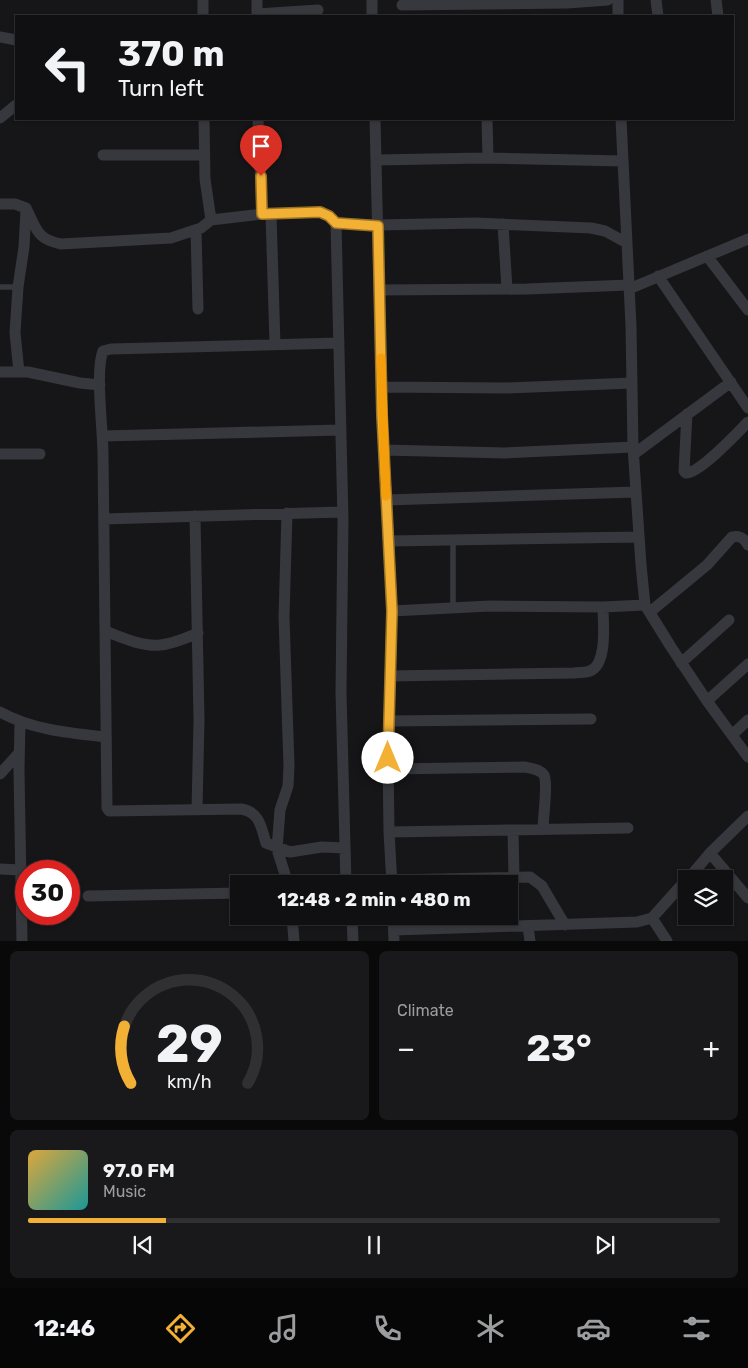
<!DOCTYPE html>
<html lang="en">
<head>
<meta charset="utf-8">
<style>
	:root { --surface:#101012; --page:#19191b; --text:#f1f3f6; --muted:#9c9d9f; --line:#303032; --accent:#f2b134 }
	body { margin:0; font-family:Rubik,sans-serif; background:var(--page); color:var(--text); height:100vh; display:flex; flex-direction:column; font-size:19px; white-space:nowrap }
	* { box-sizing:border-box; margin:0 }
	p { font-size:16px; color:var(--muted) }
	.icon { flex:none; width:28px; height:28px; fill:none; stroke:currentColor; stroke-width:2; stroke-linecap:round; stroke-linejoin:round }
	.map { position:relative; height:941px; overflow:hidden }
	.side { display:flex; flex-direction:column; gap:10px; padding:10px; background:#09090a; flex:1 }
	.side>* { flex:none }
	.banner { position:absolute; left:15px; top:15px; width:719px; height:105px; border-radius:0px; box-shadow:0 1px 4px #0004,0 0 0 1px var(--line); background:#101012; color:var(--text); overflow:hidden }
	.fabs { position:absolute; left:678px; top:870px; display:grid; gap:10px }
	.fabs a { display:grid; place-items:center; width:55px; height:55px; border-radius:0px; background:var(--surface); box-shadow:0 1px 4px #0004,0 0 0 1px var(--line); font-size:25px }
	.speed { position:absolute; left:15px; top:860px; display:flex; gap:10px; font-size:25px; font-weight:700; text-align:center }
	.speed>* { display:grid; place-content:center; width:65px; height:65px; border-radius:50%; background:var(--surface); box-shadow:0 1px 4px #0004,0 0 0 1px var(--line); line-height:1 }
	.speed .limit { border:8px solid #d22; background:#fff; color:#111 }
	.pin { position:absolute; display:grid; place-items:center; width:42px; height:42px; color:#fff; margin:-51px -21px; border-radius:50% 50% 50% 0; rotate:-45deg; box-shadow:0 0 5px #0007 }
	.pin .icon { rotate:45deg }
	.me { position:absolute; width:55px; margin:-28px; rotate:0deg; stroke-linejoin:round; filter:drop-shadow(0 0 4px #0008) }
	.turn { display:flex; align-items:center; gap:18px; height:105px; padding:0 20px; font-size:22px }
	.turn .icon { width:65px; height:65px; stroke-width:2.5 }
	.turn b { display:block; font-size:35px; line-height:42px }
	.big { font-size:38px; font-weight:700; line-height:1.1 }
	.side .card { flex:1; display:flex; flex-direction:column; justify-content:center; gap:8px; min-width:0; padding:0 18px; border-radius:8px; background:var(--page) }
	.side .dial { align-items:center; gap:0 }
	.dial svg { height:130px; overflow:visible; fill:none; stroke:var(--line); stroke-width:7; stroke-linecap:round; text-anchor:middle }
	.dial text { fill:var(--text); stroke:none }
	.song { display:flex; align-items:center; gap:15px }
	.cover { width:60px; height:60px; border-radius:8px; background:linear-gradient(135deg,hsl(40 70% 55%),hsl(180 70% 35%)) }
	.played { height:5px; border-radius:2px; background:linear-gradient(90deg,var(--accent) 20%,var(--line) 20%) }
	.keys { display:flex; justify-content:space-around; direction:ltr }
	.heat { display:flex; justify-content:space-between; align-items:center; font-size:28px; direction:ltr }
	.side .tiles { flex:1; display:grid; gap:10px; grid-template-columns:1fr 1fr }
	.card:last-child { grid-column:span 2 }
	.trip { position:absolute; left:230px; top:875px; width:288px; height:50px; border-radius:0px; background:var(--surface); box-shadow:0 1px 4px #0004,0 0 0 1px var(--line); font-weight:700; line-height:50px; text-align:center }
	.tab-bar { display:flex; height:80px; justify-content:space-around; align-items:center; background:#060607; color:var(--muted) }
	.tab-bar .icon { width:35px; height:35px }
	.tab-bar .selected { color:var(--accent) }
	.tab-bar b { font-size:22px; color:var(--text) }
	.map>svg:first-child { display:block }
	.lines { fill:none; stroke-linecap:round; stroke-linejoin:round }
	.lane { stroke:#37383d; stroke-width:5.5 }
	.street { stroke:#37383d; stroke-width:11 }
	.route-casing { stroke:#9d7322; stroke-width:12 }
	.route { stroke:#f2b134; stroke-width:9 }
	.slow { stroke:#f59e0b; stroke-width:9 }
</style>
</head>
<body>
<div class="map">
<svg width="748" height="941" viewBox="0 0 748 941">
	<rect width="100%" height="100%" fill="#161618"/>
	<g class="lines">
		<path class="lane" d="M 0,287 L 18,287
			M 453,541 L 453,608"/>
		<path class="street" d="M 203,0 L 203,16
			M 372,0 L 372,16
			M 618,0 L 618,16
			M 656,0 L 658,16
			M 716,0 L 718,16
			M 402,5 L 567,3 L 608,0
			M 257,14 L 318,10
			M 257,16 L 257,0
			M 0,37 L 16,40
			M 0,118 L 16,105
			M 204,119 L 205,179 L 211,220
			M 258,119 L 262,214
			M 375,119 L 382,415 L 392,611 L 388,758 L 389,832 L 392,884
			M 487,119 L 488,158
			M 621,119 L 631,326 L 633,447 L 641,565 L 645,605 L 671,647 L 707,701 L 748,757
			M 103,155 L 204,155
			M 376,160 L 483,158 L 623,161
			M 0,204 L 15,204 L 26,208 C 37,229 36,239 61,244 L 171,238 L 201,228 L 211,220 L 262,214 L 321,212 L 329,216 L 336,223 L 378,225 L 475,223 L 591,228 L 605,231 L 627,243
			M 271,214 L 275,345
			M 336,223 L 343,521 L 341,692 L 346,884
			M 503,224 L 507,289
			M 196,230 L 198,309
			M 707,256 L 748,310
			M 658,276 L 748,408
			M 629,289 L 748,239
			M 379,290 L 527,289 L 629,285
			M 339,343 L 111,349 L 103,351 C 95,370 103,430 103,454 C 105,572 105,690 107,808 L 109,811 L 241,809 C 260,812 261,827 266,843 L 290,852 L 322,847 L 345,848
			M 0,372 L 28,372 L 80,383 L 100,385
			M 19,372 L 15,333 L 18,287 L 24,247 L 26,210
			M 381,387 L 505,388 L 632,383
			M 687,414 L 684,471 L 686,473 C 700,473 737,433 748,422
			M 103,436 L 340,430
			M 384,450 L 505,453 L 633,447
			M 0,454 L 40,454
			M 634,454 L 731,382
			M 387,500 L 636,492
			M 287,513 L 284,617 L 289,766 L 288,786 L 280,810 L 277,849 L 288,884
			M 195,516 L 199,720 L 197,810
			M 104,519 L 342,512
			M 389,541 L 639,537
			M 392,611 L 490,606 L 603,607 L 645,605
			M 650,612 L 707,565 L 732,537 C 740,535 744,538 748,545
			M 105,631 C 121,637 142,647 160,645 C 173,644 186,638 198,633
			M 681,663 L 729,620
			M 390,676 L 574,673 C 579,672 586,673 590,671 C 608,664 603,622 603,607
			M 707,701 L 748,664
			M 0,712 C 33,730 69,733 106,737
			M 389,721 L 591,719
			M 20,722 L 19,770 L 22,941
			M 732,735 L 748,720
			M 388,769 L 525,767 C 532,769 540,769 544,775 C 548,783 543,819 543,829
			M 0,774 L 19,753
			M 513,830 L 514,878
			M 389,832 L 628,828
			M 710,853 L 748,898
			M 0,869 L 21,870
			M 688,879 L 710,853 L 748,816
			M 392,880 L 530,877 L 542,886 L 565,925
			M 88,896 L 239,893
			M 292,916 L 294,941
			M 352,916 L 353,941
			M 393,916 L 394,941
			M 652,918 L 667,941
			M 528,927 L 530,941
			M 394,930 L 637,922 L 652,918 L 686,880"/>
	</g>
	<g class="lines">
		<defs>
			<path id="route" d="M 261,176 L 262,214 L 320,212 L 329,216 L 336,223 L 378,226 L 382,415 L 392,611 L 388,758"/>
		</defs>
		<use href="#route" class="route-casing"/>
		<use href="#route" class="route"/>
		<path class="slow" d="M 381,358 L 386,496"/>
	</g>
</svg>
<div class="fabs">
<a><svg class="icon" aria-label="layers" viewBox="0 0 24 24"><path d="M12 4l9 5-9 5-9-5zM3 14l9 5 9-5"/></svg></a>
</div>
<div class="speed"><div class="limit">30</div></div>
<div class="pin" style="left:261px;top:176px;background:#d93025"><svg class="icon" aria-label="arrive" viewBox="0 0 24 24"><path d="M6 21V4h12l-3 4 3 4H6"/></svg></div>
<svg class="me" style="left:388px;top:758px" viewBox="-20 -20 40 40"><circle r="19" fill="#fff"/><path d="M0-13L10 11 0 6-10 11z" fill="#f2b134"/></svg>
<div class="trip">12:48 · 2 min · 480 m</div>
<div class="banner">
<div class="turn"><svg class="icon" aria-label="left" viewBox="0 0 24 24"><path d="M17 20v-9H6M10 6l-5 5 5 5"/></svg><div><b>370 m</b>Turn left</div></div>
</div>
</div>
<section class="side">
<div class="tiles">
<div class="card dial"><svg viewBox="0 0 100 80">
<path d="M14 69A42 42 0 1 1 86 69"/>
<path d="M14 69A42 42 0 0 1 10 34" stroke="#f2b134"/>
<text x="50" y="56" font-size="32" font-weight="700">29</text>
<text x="50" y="72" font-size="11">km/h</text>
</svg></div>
<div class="card"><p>Climate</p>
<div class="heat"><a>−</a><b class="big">23°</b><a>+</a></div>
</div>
<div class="card">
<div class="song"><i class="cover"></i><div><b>97.0 FM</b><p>Music</p></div></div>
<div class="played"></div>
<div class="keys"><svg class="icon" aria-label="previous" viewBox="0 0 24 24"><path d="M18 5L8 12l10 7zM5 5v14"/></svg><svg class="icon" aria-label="pause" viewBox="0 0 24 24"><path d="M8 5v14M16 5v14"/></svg><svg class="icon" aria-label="next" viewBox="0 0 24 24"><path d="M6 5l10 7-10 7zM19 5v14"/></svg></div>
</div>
</div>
</section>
<nav class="tab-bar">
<b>12:46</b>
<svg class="icon selected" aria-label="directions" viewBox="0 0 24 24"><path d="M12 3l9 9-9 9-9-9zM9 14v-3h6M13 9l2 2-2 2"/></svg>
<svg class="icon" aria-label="music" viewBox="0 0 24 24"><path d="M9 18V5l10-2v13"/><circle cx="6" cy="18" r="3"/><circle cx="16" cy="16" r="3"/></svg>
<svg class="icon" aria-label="phone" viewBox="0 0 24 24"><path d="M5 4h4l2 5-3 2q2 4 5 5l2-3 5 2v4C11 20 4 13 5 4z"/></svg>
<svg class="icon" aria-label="climate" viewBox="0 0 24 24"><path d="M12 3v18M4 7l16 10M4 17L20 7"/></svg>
<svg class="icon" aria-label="car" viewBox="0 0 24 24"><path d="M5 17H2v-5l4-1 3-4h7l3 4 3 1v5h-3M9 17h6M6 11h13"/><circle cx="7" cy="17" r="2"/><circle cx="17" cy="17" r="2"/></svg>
<svg class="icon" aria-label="filters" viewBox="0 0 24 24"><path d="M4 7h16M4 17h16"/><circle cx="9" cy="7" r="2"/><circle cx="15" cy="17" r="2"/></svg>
</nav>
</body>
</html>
